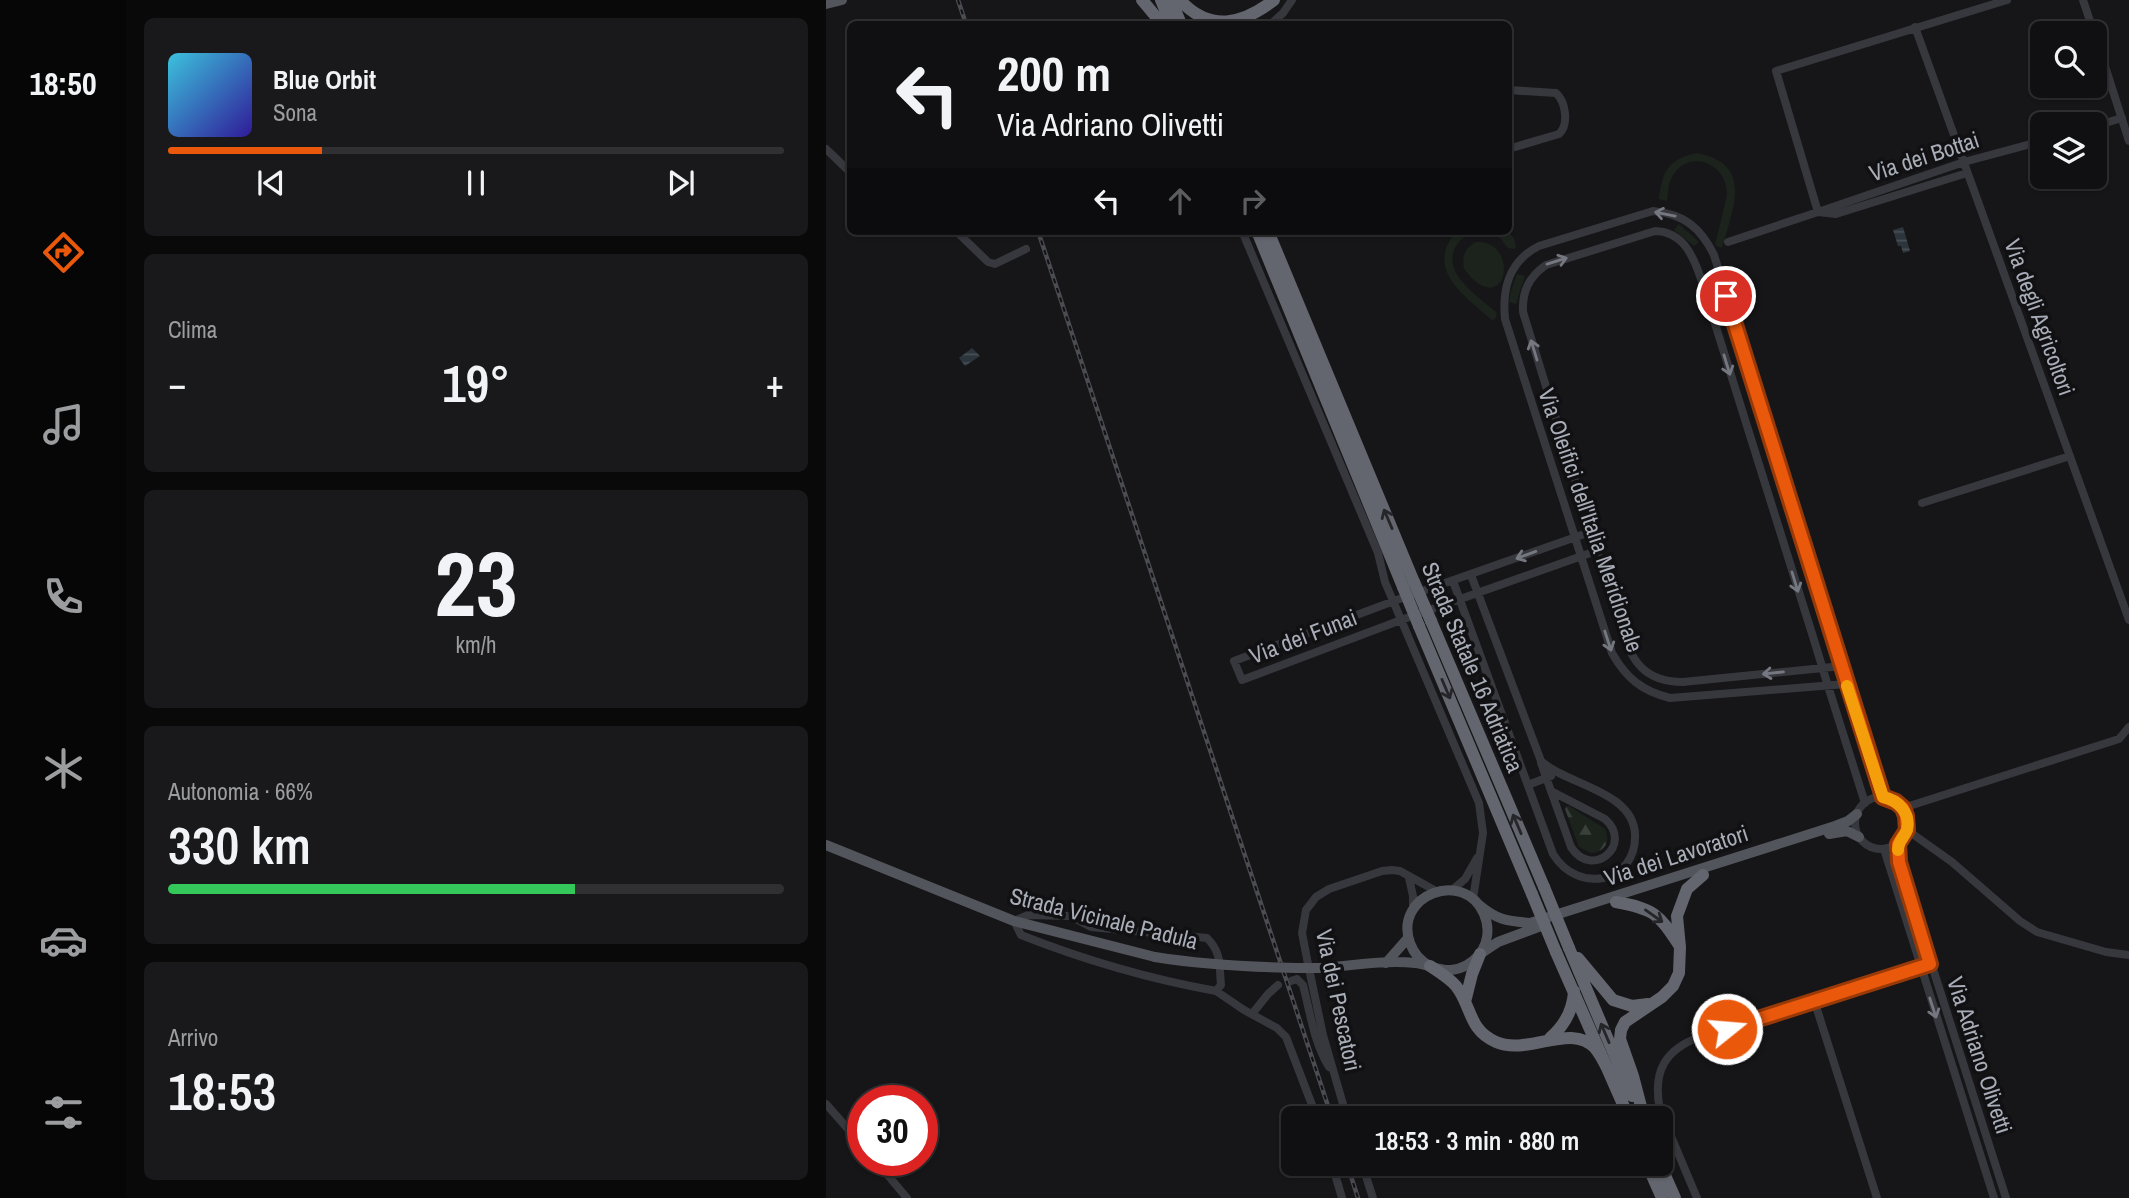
<!DOCTYPE html>
<html lang="it">
<head>
<meta charset="utf-8">
<style>
	:root { --surface:#101012; --page:#19191b; --text:#f1f3f6; --muted:#9c9d9f; --line:#303032; --accent:#ea580c }
	body { margin:0; font-family:"Archivo Narrow",sans-serif; background:var(--page); color:var(--text); height:100vh; display:flex; flex-direction:column; font-size:26px; white-space:nowrap }
	* { box-sizing:border-box; margin:0 }
	p { font-size:23px; color:var(--muted) }
	.icon { flex:none; width:38px; height:38px; fill:none; stroke:currentColor; stroke-width:2; stroke-linecap:round; stroke-linejoin:round }
	.map { position:relative; flex:1; overflow:hidden }
	.panel { display:flex; flex-direction:column; gap:18px; padding:18px; background:#09090a; width:700px }
	.panel>* { flex:none }
	.top-card { position:absolute; left:21px; top:21px; width:665px; height:214px; border-radius:10px; box-shadow:0 2px 5px #0004,0 0 0 2px var(--line); background:#101012; color:var(--text); overflow:hidden }
	.controls { position:absolute; left:1204px; top:21px; display:grid; gap:14px }
	.controls a { display:grid; place-items:center; width:77px; height:77px; border-radius:10px; background:var(--surface); box-shadow:0 2px 5px #0004,0 0 0 2px var(--line); font-size:35px }
	.speed { position:absolute; left:21px; top:1085px; display:flex; gap:14px; font-size:35px; font-weight:700; text-align:center }
	.speed>* { display:grid; place-content:center; width:91px; height:91px; border-radius:50%; background:var(--surface); box-shadow:0 2px 5px #0004,0 0 0 2px var(--line); line-height:1 }
	.speed .limit { border:10px solid #d22; background:#fff; color:#111 }
	.pin { position:absolute; display:grid; place-items:center; width:60px; height:60px; color:#fff; margin:-30px; border:4px solid #fff; border-radius:50%; box-shadow:0 2px 7px #0007 }
	.me { position:absolute; width:77px; margin:-38px; rotate:73deg; stroke-linejoin:round; filter:drop-shadow(0 0 5px #0008) }
	.turn { display:flex; align-items:center; gap:24px; height:147px; padding:0 35px; font-size:32px }
	.turn .icon { width:91px; height:91px; stroke-width:2.5 }
	.turn b { display:block; font-size:49px; line-height:60px }
	.lanes { display:flex; align-items:center; height:66px; padding:0 35px; background:#0003; justify-content:center; gap:35px; direction:ltr }
	.lanes .off { opacity:.35 }
	.big { font-size:52px; font-weight:600; line-height:1.1 }
	.panel .card { flex:1; display:flex; flex-direction:column; justify-content:center; gap:10px; min-width:0; padding:0 24px; border-radius:10px; background:var(--page) }
	.panel .dial { align-items:center; gap:0 }
	.dial b { font-size:91px; line-height:1 }
	.song { display:flex; align-items:center; gap:21px }
	.cover { width:84px; height:84px; border-radius:10px; background:linear-gradient(135deg,hsl(190 70% 55%),hsl(250 70% 35%)) }
	.played { height:7px; border-radius:4px; background:linear-gradient(90deg,var(--accent) 25%,var(--line) 25%) }
	.keys { display:flex; justify-content:space-around; direction:ltr }
	.heat { display:flex; justify-content:space-between; align-items:center; font-size:38px; direction:ltr }
	.charge { height:10px; border-radius:5px; background:linear-gradient(90deg,#34c759 66%,var(--line) 0) }
	.trip { position:absolute; left:455px; top:1106px; width:392px; height:70px; border-radius:10px; background:var(--surface); box-shadow:0 2px 5px #0004,0 0 0 2px var(--line); font-weight:600; line-height:70px; text-align:center }
	main { display:flex; flex:1; min-height:0 }
	.tabs { display:flex; flex-direction:column; width:126px; justify-content:space-around; align-items:center; background:#060607; color:var(--muted) }
	.tabs .icon { width:49px; height:49px }
	.tabs .current { color:var(--accent) }
	.tabs b { font-size:32px; color:var(--text) }
	.map>svg:first-child { display:block }
	.forest { fill:url(#forest-firs) }
	.garden { fill:#1c231d }
	.water { fill:url(#water-rules) }
	.lines { fill:none; stroke-linecap:round; stroke-linejoin:round }
	.minor { stroke:#37383d; stroke-width:8 }
	.major { stroke:#53555c; stroke-width:10 }
	.highway { stroke:#63666e; stroke-width:12 }
	.rail-casing { stroke:#4a4c52; stroke-width:4.5 }
	.rail { stroke:#111113; stroke-width:2; stroke-dasharray:5; stroke-linecap:butt }
	.major-bridge { stroke:#53555c; stroke-width:10 }
	.highway-bridge { stroke:#63666e; stroke-width:12 }
	.oneway { stroke:#757881 }
	.oneway2 { stroke:#26262a }
	.route-casing { stroke:#983908; stroke-width:18 }
	.route { stroke:#ea580c; stroke-width:12 }
	.slow { stroke:#f59e0b; stroke-width:12 }
	.labels { text-anchor:middle; dominant-baseline:central; stroke-width:7; stroke-linejoin:round; paint-order:stroke }
	.street-label { font-size:23px; fill:#a8adb8; stroke:#111113 }
</style>
</head>
<body>
<main>
<nav class="tabs">
<b>18:50</b>
<svg class="icon current" aria-label="directions" viewBox="0 0 24 24"><path d="M12 3l9 9-9 9-9-9zM9 14v-3h6M13 9l2 2-2 2"/></svg>
<svg class="icon" aria-label="music" viewBox="0 0 24 24"><path d="M9 18V5l10-2v13"/><circle cx="6" cy="18" r="3"/><circle cx="16" cy="16" r="3"/></svg>
<svg class="icon" aria-label="phone" viewBox="0 0 24 24"><path d="M5 4h4l2 5-3 2q2 4 5 5l2-3 5 2v4C11 20 4 13 5 4z"/></svg>
<svg class="icon" aria-label="climate" viewBox="0 0 24 24"><path d="M12 3v18M4 7l16 10M4 17L20 7"/></svg>
<svg class="icon" aria-label="car" viewBox="0 0 24 24"><path d="M5 17H2v-5l4-1 3-4h7l3 4 3 1v5h-3M9 17h6M6 11h13"/><circle cx="7" cy="17" r="2"/><circle cx="17" cy="17" r="2"/></svg>
<svg class="icon" aria-label="filters" viewBox="0 0 24 24"><path d="M4 7h16M4 17h16"/><circle cx="9" cy="7" r="2"/><circle cx="15" cy="17" r="2"/></svg>
</nav>
<section class="panel">
<div class="card">
<div class="song"><i class="cover"></i><div><b>Blue Orbit</b><p>Sona</p></div></div>
<div class="played"></div>
<div class="keys"><svg class="icon" aria-label="previous" viewBox="0 0 24 24"><path d="M18 5L8 12l10 7zM5 5v14"/></svg><svg class="icon" aria-label="pause" viewBox="0 0 24 24"><path d="M8 5v14M16 5v14"/></svg><svg class="icon" aria-label="next" viewBox="0 0 24 24"><path d="M6 5l10 7-10 7zM19 5v14"/></svg></div>
</div>
<div class="card"><p>Clima</p>
<div class="heat"><a>−</a><b class="big">19°</b><a>+</a></div>
</div>
<div class="card dial"><b>23</b><p>km/h</p></div>
<div class="card"><p>Autonomia · 66%</p><b class="big">330 km</b><div class="charge"></div></div>
<div class="card"><p>Arrivo</p><b class="big">18:53</b></div>
</section>
<div class="map">
<svg width="1303" height="1198" viewBox="0 0 1303 1198">
	<defs>
		<pattern id="forest-firs" width="22" height="20" patternUnits="userSpaceOnUse" patternTransform="scale(1.75)"><rect width="22" height="20" fill="#1c231d"/><path d="M5 1l3.5 6h-7zM16 11l3.5 6h-7z" fill="#3a403c"/></pattern>
		<pattern id="water-rules" width="6" height="5" patternUnits="userSpaceOnUse" patternTransform="scale(1.75)"><rect width="6" height="5" fill="#2c353c"/><path d="M0 2.5h6" fill="none" stroke="#485056"/></pattern>
	</defs>
	<rect width="100%" height="100%" fill="#161618"/>
	<path class="forest" d="M 740,806 L 743,806 L 779,829 C 785,841 779,852 765,853 L 753,847 L 739,809 Z"/>
	<path class="garden" d="M 871,153 C 928,164 907,208 896,248 L 889,245 L 901,195 C 901,160 859,148 845,179 C 842,185 842,194 841,201 L 833,199 C 836,172 842,159 871,153 Z
		M 853,224 L 873,242 L 868,246 L 848,230 Z
		M 631,231 L 650,231 C 640,234 634,239 629,248 C 616,275 654,297 671,313 L 669,319 L 666,320 C 639,296 597,269 631,231 Z
		M 661,231 L 681,231 L 688,238 L 690,247 L 688,249 L 682,248 L 674,238 Z
		M 650,242 C 686,240 685,294 660,287 C 651,285 644,276 638,269 C 636,257 638,248 650,242 Z
		M 691,274 L 699,276 L 690,304 L 683,302 L 685,291 Z"/>
	<path class="water" d="M 1077,227 L 1084,251 L 1077,253 L 1075,246 L 1072,246 L 1067,230 Z
		M 146,348 L 154,356 L 139,366 L 133,358 Z"/>
	<g class="lines">
		<path class="minor" d="M 1181,0 L 950,71 L 992,212 L 1138,162 L 1216,141
			M 1257,0 L 1268,33
			M 445,24 L 457,13 L 466,0
			M 1089,27 L 1303,620
			M 1269,35 L 1303,141
			M 682,90 L 730,93 C 740,102 743,125 733,134 L 682,149
			M 1269,126 L 1296,118
			M 0,149 L 24,172
			M 130,231 L 162,262 L 169,264 L 200,249
			M 416,231 L 552,553 L 559,582 L 653,803 L 657,833 L 647,899
			M 902,242 L 992,212 L 1010,214 L 1141,173
			M 1096,503 L 1244,456
			M 764,532 L 568,601 L 408,661 L 416,680 L 575,620 L 770,551
			M 627,581 L 727,854 C 752,895 811,883 809,834 C 807,791 741,785 715,761 L 645,575
			M 1015,666 L 997,668 L 857,682 C 819,682 806,662 795,629 L 697,312 C 696,291 703,277 720,265 L 829,231 C 857,232 867,255 875,279 L 988,640 L 1002,686 L 1039,803
			M 1020,684 L 844,698 C 816,691 800,678 786,653 L 679,319 C 676,288 683,261 713,246 L 827,211 C 858,214 875,228 888,255 L 1057,797
			M 715,763 L 745,847 C 766,880 808,845 779,819 L 725,791
			M 702,785 L 725,776
			M1029 823a26 26 0 1 1 52 0a26 26 0 1 1-52 0Z
			M 1077,808 L 1293,739 L 1303,727
			M 1081,830 L 1126,862 L 1194,921 L 1211,932 L 1280,952 L 1303,955
			M 1072,844 L 1073,862 L 1180,1198
			M 1058,849 L 1168,1198
			M 583,878 L 587,896 L 587,909
			M 626,890 L 639,879 L 651,858
			M 202,915 L 244,916 L 265,927 L 381,938 C 396,953 393,965 395,985 L 390,991 C 324,979 258,960 195,935 L 188,921 Z
			M 465,981 L 471,979 L 477,985 C 484,1012 488,1043 503,1067
			M 390,991 L 418,1010 L 451,1028 L 460,1037 L 491,1118
			M 988,1000 L 1051,1198
			M 426,1014 L 442,994 L 452,985
			M 0,1104 L 37,1146
			M 521,1118 L 497,1035 L 482,964 L 476,933 L 480,910 L 490,897 L 503,889 L 556,871 L 566,870 L 574,871 L 610,891
			M 49,1160 L 81,1198
			M 506,1164 L 516,1198
			M 536,1164 L 547,1198
			M 871,1198 L 834,1110 C 826,1071 839,1049 876,1036 L 1104,964"/>
		<path class="major" d="M 0,4 L 16,0
			M 1003,834 L 1021,831 L 1033,837
			M 0,845 L 188,921 L 329,957
			M 652,904 C 671,920 680,921 704,923 L 1009,826 L 1022,821 L 1031,814
			M 654,954 L 672,942 L 715,926
			M 560,963 L 582,938
			M 498,968 C 528,965 559,960 589,963 C 601,964 613,971 625,970 C 636,969 646,963 653,955 C 662,943 664,928 658,914 C 638,868 567,895 584,943 C 588,954 594,961 604,966"/>
		<path class="highway" d="M 316,0 L 336,24
			M 335,0 L 345,24
			M 345,0 L 355,24
			M 354,0 C 384,33 417,24 448,0
			M 431,231 L 577,587
			M 442,231 L 588,582
			M 605,621 L 718,887
			M 593,626 L 706,894
			M 790,902 C 828,909 832,913 853,945
			M 743,948 L 806,1096
			M 730,952 L 803,1118
			M 752,958 L 787,1000 L 806,1006 L 822,1004
			M 604,966 C 613,972 623,978 630,986 C 646,1006 642,1030 670,1042 C 702,1056 745,1022 769,1048 C 775,1055 779,1064 783,1072
			M 639,1002 L 646,974 L 654,954
			M 724,1038 C 738,1026 747,1010 748,991
			M 818,1118 L 807,1076 L 794,1039 L 795,1030 L 799,1022 L 836,997 L 847,986 L 853,973 L 854,947 L 851,916 L 861,889 L 877,875
			M 821,1164 L 836,1198
			M 834,1164 L 849,1198"/>
		<defs>
			<path id="rail" d="M 132,0 L 140,24
				M 212,231 L 506,1118
				M 521,1164 L 532,1198"/>
		</defs>
		<use href="#rail" class="rail-casing"/>
		<use href="#rail" class="rail"/>
		<path class="major-bridge" d="M 329,957 C 385,966 441,968 498,968"/>
		<path class="highway-bridge" d="M 588,582 L 605,621
			M 577,587 L 593,626
			M 718,887 L 743,948
			M 706,894 L 730,952"/>
	</g>
	<defs><path id="oneway-shaft" d="M-6 0H5M1.5-3L5.5 0L1.5 3" fill="none" stroke-width="1.6" stroke-linecap="round" stroke-linejoin="round" transform="scale(1.75)"/></defs>
	<g class="oneway">
		<use href="#oneway-shaft" transform="translate(839 214) rotate(-169)"/>
		<use href="#oneway-shaft" transform="translate(731 261) rotate(-17)"/>
		<use href="#oneway-shaft" transform="translate(708 350) rotate(-107)"/>
		<use href="#oneway-shaft" transform="translate(901 365) rotate(73)"/>
		<use href="#oneway-shaft" transform="translate(700 555) rotate(160)"/>
		<use href="#oneway-shaft" transform="translate(969 582) rotate(73)"/>
		<use href="#oneway-shaft" transform="translate(782 641) rotate(72)"/>
		<use href="#oneway-shaft" transform="translate(947 673) rotate(174)"/>
		<use href="#oneway-shaft" transform="translate(1107 1008) rotate(72)"/>
	</g>
	<g class="oneway2">
		<use href="#oneway-shaft" transform="translate(562 519) rotate(-113)"/>
		<use href="#oneway-shaft" transform="translate(620 689) rotate(67)"/>
		<use href="#oneway-shaft" transform="translate(691 824) rotate(-113)"/>
		<use href="#oneway-shaft" transform="translate(828 916) rotate(35)"/>
		<use href="#oneway-shaft" transform="translate(779 1033) rotate(-113)"/>
	</g>
	<g class="lines">
		<defs>
			<path id="route" d="M 900,296 L 1057,797 L 1070,802 L 1077,808 L 1080,816 L 1081,830 L 1072,844 L 1073,862 L 1104,964 L 901,1029"/>
		</defs>
		<use href="#route" class="route-casing"/>
		<use href="#route" class="route"/>
		<path class="slow" d="M 1021,686 L 1057,797 C 1072,800 1085,813 1081,830 C 1078,838 1072,841 1072,850"/>
	</g>
	<g class="labels">
		<g class="street-label">
			<text transform="translate(1098 156) rotate(-18)">Via dei Bottai</text>
			<text transform="translate(1214 317) rotate(70)">Via degli Agricoltori</text>
			<text transform="translate(765 520) rotate(71)">Via Oleifici dell'Italia Meridionale</text>
			<text transform="translate(477 636) rotate(-21)">Via dei Funai</text>
			<text transform="translate(647 667) rotate(67)">Strada Statale 16 Adriatica</text>
			<text transform="translate(850 855) rotate(-18)">Via dei Lavoratori</text>
			<text transform="translate(278 918) rotate(14)">Strada Vicinale Padula</text>
			<text transform="translate(513 1000) rotate(78)">Via dei Pescatori</text>
			<text transform="translate(1154 1055) rotate(72)">Via Adriano Olivetti</text>
		</g>
	</g>
</svg>
<div class="controls">
<a><svg class="icon" aria-label="search" viewBox="0 0 24 24"><circle cx="10" cy="10" r="6"/><path d="M15 15l6 6"/></svg></a>
<a><svg class="icon" aria-label="layers" viewBox="0 0 24 24"><path d="M12 4l9 5-9 5-9-5zM3 14l9 5 9-5"/></svg></a>
</div>
<div class="speed"><div class="limit">30</div></div>
<div class="pin" style="left:900px;top:296px;background:#d93025"><svg class="icon" aria-label="arrive" viewBox="0 0 24 24"><path d="M6 21V4h12l-3 4 3 4H6"/></svg></div>
<svg class="me" style="left:901px;top:1029px" viewBox="-20 -20 40 40"><circle r="17" fill="#ea580c" stroke="#fff" stroke-width="3"/><path d="M0-11L8 9 0 5-8 9z" fill="#fff"/></svg>
<div class="trip">18:53 · 3 min · 880 m</div>
<div class="top-card">
<div class="turn"><svg class="icon" aria-label="left" viewBox="0 0 24 24"><path d="M17 20v-9H6M10 6l-5 5 5 5"/></svg><div><b>200 m</b>Via Adriano Olivetti</div></div>
<div class="lanes"><svg class="icon" aria-label="left" viewBox="0 0 24 24"><path d="M17 20v-9H6M10 6l-5 5 5 5"/></svg><svg class="icon off" aria-label="ahead" viewBox="0 0 24 24"><path d="M12 20V5M6 11l6-6 6 6"/></svg><svg class="icon off" aria-label="right" viewBox="0 0 24 24"><path d="M7 20v-9h11M14 6l5 5-5 5"/></svg></div>
</div>
</div>
</main>
</body>
</html>
